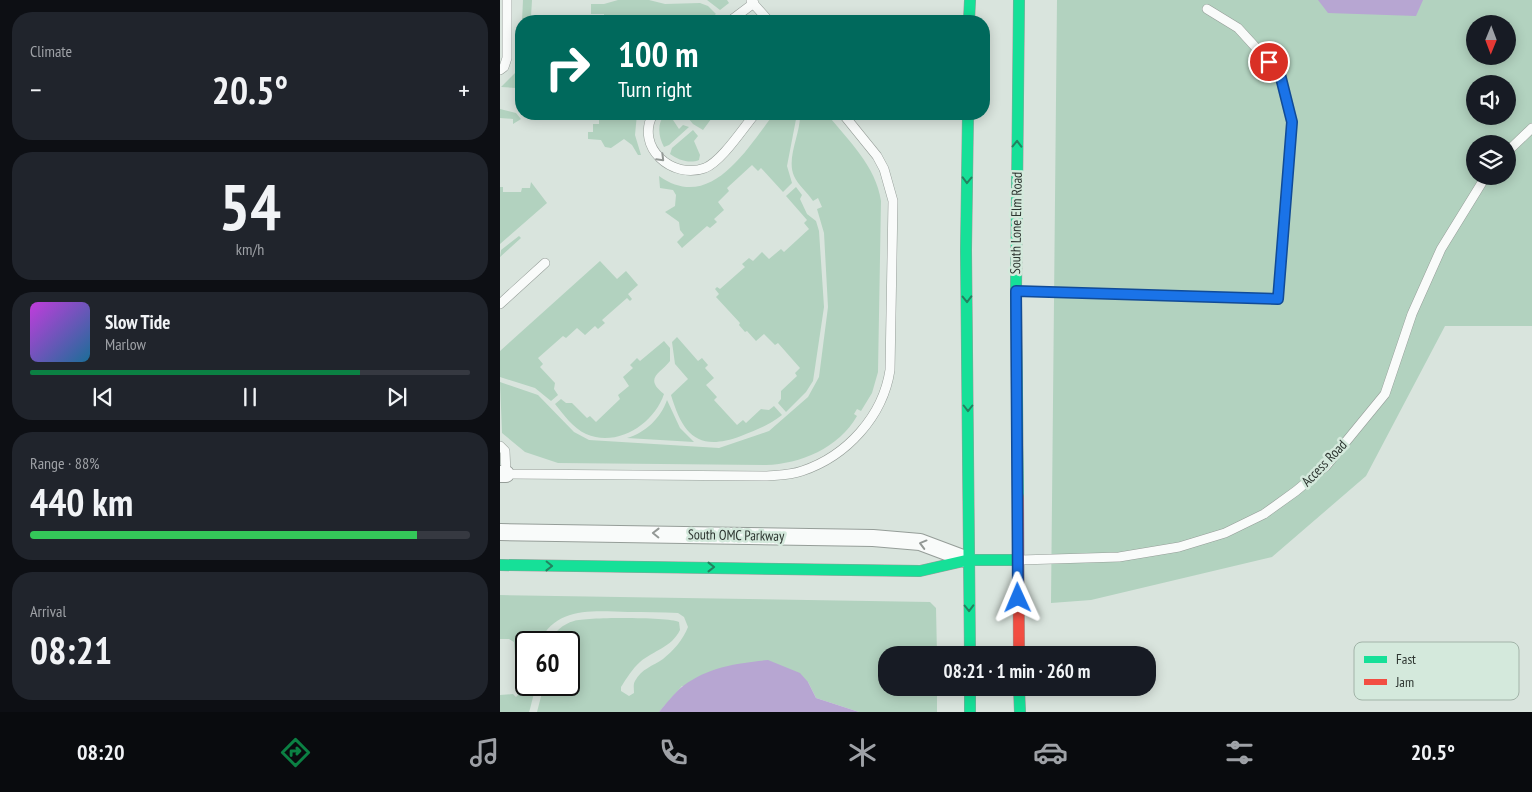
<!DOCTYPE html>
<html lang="en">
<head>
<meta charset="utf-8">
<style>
	:root { --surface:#171b24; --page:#20242c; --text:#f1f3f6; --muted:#9ea1a6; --line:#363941; --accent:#0b8043 }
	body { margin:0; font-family:"PT Sans Narrow",sans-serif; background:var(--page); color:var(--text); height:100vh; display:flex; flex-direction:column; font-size:19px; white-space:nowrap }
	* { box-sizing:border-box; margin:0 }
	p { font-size:16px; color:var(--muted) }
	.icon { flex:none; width:28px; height:28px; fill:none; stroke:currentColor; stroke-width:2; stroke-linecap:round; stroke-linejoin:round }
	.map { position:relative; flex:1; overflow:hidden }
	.panel { display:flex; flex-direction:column; gap:12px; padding:12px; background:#0d0f14; width:500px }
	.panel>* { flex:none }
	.banner { position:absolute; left:15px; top:15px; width:475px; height:105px; border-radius:20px; box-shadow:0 2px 12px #0003; background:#00695c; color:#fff; overflow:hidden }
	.needle { width:32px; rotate:181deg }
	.fabs { position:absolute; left:966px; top:15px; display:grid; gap:10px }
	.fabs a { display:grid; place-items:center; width:50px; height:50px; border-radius:50%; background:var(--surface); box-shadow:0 2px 12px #0003; font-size:25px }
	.speed { position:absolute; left:15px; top:631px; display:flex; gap:10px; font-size:25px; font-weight:700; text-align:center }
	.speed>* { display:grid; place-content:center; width:65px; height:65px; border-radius:50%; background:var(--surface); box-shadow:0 2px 12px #0003; line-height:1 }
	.speed .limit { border:2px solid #111; border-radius:8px; background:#fff; color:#111 }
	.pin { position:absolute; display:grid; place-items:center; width:42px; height:42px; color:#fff; margin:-21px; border:2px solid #fff; border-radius:50%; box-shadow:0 1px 5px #0007 }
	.me { position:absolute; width:55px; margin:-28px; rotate:359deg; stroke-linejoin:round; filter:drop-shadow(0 0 4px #0008) }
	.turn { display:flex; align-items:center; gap:18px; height:105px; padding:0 20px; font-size:22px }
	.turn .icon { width:65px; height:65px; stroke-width:2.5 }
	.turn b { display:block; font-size:35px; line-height:42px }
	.big { font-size:38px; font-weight:600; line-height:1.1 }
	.panel .tile { flex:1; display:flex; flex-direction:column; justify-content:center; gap:8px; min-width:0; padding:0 18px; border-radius:20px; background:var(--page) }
	.panel .dial { align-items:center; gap:0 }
	.dial b { font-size:65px; line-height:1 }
	.song { display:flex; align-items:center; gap:15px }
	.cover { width:60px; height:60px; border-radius:8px; background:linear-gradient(135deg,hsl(290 70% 55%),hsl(200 70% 35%)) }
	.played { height:5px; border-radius:2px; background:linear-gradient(90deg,var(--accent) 75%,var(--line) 75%) }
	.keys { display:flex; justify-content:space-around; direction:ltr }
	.heat { display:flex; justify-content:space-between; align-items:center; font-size:28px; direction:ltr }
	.charge { height:8px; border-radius:4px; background:linear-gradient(90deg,#34c759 88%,var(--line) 0) }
	.trip { position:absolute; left:378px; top:646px; width:278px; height:50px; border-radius:20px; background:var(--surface); box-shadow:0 2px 12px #0003; font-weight:600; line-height:50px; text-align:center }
	.tab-bar { display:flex; height:80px; justify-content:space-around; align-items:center; background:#090b0e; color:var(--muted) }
	.tab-bar .icon { width:35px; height:35px }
	.tab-bar .current { color:var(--accent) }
	.tab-bar b { font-size:22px; color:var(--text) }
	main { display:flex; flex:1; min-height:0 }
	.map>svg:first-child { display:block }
	.green { fill:#b2d2bf; fill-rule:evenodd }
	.water { fill:#b7a6d2 }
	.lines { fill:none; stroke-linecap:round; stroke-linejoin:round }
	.lane-casing { stroke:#959d98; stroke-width:10 }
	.street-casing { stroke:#959d98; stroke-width:18 }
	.fast-casing { stroke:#959d98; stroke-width:12 }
	.jam-casing { stroke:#959d98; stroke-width:12 }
	.lane { stroke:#f9fbfa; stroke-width:9 }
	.street { stroke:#f9fbfa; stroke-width:16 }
	.fast { stroke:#16e098; stroke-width:11 }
	.jam { stroke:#f24e42; stroke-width:11 }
	.oneway { stroke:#23825f }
	.oneway2 { stroke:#939895 }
	.route-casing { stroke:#114b97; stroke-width:12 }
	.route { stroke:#1a73e8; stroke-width:9 }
	.labels { text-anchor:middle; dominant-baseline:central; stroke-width:5; stroke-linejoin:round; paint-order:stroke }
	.street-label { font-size:14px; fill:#2d3530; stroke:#d4e9dc }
	.key { fill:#d4e9dc; stroke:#a2b3a8; stroke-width:1 }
	.key-label { font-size:14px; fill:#2d3530 }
</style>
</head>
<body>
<main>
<section class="panel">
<div class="tile"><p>Climate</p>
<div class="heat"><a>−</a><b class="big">20.5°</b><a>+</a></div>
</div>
<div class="tile dial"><b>54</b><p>km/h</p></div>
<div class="tile">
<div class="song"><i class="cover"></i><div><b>Slow Tide</b><p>Marlow</p></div></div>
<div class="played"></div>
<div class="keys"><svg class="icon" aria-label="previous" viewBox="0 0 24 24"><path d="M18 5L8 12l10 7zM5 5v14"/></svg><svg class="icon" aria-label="pause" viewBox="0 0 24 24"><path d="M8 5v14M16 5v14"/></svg><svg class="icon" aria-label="next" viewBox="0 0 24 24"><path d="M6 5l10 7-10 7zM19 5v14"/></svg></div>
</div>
<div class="tile"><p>Range · 88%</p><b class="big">440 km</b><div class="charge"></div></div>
<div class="tile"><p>Arrival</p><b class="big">08:21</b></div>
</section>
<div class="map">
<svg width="1032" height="712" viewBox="0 0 1032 712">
	<rect width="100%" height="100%" fill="#d9e4dd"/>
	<path class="green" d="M 23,0 L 32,0 L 31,17 L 35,18 L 35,21 L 22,21 Z
		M 118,0 L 149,0 L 165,4 L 200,3 L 208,6 L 216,14 L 207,21 L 104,21 L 104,14 L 91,14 L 91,4 L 104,4 Z
		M 207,0 L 227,0 L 229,3 L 220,10 Z
		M 557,0 L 1032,0 L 1032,326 L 945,326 L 866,476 L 772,557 L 591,600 L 551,603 ZM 975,24 L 1008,24 L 1008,56 L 975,56 ZM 975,84 L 1008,84 L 1008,116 L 975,116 ZM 975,144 L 1008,144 L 1008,176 L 975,176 Z
		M 21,36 L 21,96 L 16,88 L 1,87 L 18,70 Z
		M 0,109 L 16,113 L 21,119 L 13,124 L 13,119 L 0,118 Z
		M 99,114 L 137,114 L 135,135 L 141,155 L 138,155 L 132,145 L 124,139 L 111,148 L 105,147 L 101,140 L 88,139 L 88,132 L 93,132 L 93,124 L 99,124 Z
		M 165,114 L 169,114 L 179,129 L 183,125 L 189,127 L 169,145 L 164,147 C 158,136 157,123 165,114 Z
		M 191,114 L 222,114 L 219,118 L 214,115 L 203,130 L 193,124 L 188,118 Z
		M 274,114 L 297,114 L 287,166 L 292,183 L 283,192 L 261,168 L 258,171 L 252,165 L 227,188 L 229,191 L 218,202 L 224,210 L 214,219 L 217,222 L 210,228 L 207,226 L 182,248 L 177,242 L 184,235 L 180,230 L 179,222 L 165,212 L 175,206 L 176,195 L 173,190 L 160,188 L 159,176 C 211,213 247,148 274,114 Z
		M 300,114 L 327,114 C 348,140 376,166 381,201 L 378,372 L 372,393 L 361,411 L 357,409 L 354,414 L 357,416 C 339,448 300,464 266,465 L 58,463 L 25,452 L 2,433 L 0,382 L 38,395 L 74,432 L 89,440 L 219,448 L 269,431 L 308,397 L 319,377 L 328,307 L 324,233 L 317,209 L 322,207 L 318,198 L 313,201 C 307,192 298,185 294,176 C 286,158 301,133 300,114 Z
		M 193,130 L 198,136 L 194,141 L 200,155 L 199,160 C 190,164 178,160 170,154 L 172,148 Z
		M 31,182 L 47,203 L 0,244 L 0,187 L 3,187 L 3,192 L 21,192 L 22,188 L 30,188 Z
		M 296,187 L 302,195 L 300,199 L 307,214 L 316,221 L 319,231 L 324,307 L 313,381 L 306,392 L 286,412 L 278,403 L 281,399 L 281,391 L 297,376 L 295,373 L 300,368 L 278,343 L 275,345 L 264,334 L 256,341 L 247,331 L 245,332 L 239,325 L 240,323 L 216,297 L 219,294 L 215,289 L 217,287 L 220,289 L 245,267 L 242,264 L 249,258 L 253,261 L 262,252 L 269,259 L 281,249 L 284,252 L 309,229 L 304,223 L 307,220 L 286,196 Z
		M 19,236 L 21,238 L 0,257 L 1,250 Z
		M 100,261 L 117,279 L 126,271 L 138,285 L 128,294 L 132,299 L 130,301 L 127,298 L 102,320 L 105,323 L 98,329 L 95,326 L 85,335 L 77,328 L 66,338 L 63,336 L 38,358 L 43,364 L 40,367 L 55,383 L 54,389 L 58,395 L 51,401 L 35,388 L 0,377 L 0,351 Z
		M 177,337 L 198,361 L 202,358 L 208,365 L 205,368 L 214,378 L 206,385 L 217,397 L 214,400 L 237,425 L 243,420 L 246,423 L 261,409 L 269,410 L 274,406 L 282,415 C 268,426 256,430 241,436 C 198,452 183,435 171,395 L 188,379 L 175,364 L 172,342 Z
		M 164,341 L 170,348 L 170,361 C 161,373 143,378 164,394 C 154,424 117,448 86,434 C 73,428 64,415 55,404 L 61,399 L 66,403 L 72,403 L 87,418 L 90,416 L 96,422 L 120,399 L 118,395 L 129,386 L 123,377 L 133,368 L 130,365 L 137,358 L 140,361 Z
		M 167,400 L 180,428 L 194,442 L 127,438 C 145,433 161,418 167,400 Z
		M 0,595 L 430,602 L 436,608 L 437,655 L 386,655 L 386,688 L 437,688 L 437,712 L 359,712 L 316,698 L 308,682 L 182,686 L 159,712 L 37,712 L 44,685 L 69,685 L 69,642 L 49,642 C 54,632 63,624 74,621 C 87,617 168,617 179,622 L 180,630 C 171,648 154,650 140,662 C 133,668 126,679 121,687 L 121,691 L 129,696 L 134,693 C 134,689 133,684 135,681 C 141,669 153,666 163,659 C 173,651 183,640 188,627 L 184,617 L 178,613 C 162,612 145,612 128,612 C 95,611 55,606 40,642 L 26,642 L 26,685 L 36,685 L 30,709 L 29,712 L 0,712 L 0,695 L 13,694 L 16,697 L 18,695 L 14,642 L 9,639 L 0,639 Z"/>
	<path class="water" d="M 818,0 L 923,0 L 916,16 L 828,13 Z
		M 268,660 L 300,673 L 308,682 L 316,698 L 359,712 L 159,712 C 166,704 174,693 183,686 C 208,667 238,663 268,660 Z"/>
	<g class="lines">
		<defs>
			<path id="lane" d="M 251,1 L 269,21
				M 230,21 L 254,3
				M 0,70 L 4,67 L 7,58 L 7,0
				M 153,114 C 135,147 172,180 205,168 C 222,161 243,128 255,114
				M 1008,151 L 1032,128
				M 518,291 L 778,299 L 792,122 L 780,74 L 738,28 L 707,9
				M 0,304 L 45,263
				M 0,446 L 5,451 L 6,474 L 267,476 C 279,475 291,475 302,471 C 347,456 383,416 390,370 L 393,201 L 384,169 L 377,156 L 343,114
				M 520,560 L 619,557 L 679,547 L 725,533 L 764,514 L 796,491 L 826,466 L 885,394 L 912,314 L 941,249 L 986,176"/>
			<path id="street" d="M 0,474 L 6,474
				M 0,532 L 373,538 L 420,542 L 468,560"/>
			<path id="fast" d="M 469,21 L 470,0
				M 468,114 L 466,250 L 470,655
				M 518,496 L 516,291 L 519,0
				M 0,565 L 420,571 L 468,560 L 518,560
				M 470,688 L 470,712
				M 519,688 L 520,712"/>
			<path id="jam" d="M 518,496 L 519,655"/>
		</defs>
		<use href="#lane" class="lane-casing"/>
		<use href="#street" class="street-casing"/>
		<use href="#fast" class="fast-casing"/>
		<use href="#jam" class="jam-casing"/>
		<use href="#lane" class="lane"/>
		<use href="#street" class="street"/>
		<use href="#fast" class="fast"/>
		<use href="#jam" class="jam"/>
	</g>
	<defs><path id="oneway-chevron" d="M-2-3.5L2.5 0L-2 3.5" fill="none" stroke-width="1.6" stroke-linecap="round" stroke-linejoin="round" transform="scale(1.25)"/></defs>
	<g class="oneway">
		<use href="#oneway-chevron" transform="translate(517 144) rotate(-89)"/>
		<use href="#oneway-chevron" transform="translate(467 180) rotate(91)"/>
		<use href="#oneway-chevron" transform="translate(467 299) rotate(89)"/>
		<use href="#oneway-chevron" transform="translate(468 408) rotate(90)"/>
		<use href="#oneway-chevron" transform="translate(49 566) rotate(1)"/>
		<use href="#oneway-chevron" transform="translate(211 567)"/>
		<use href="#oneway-chevron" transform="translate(469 608) rotate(89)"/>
	</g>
	<g class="oneway2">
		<use href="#oneway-chevron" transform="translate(161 158) rotate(45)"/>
		<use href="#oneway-chevron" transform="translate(156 533) rotate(-179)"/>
		<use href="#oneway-chevron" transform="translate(423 544) rotate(-165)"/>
	</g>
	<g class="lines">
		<defs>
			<path id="route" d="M 518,598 L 516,291 L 778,299 L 792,122 L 780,74 L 769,62"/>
		</defs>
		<use href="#route" class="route-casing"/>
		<use href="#route" class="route"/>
	</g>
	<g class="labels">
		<g class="street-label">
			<text transform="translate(516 223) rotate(-89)">South Lone Elm Road</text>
			<text transform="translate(824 463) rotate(-46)">Access Road</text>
			<text transform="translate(236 535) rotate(1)">South OMC Parkway</text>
		</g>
	</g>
	<rect x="854" y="642" width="165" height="58" rx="8" class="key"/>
	<rect x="864" y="656" width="23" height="7" fill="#16e098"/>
	<rect x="864" y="679" width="23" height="6" fill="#f24e42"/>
	<g class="key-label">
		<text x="896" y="664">Fast</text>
		<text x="896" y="687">Jam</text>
	</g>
</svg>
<div class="fabs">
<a><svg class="needle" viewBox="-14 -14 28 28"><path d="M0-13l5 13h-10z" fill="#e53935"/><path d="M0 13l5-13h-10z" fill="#9ea1a6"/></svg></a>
<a><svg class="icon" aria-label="sound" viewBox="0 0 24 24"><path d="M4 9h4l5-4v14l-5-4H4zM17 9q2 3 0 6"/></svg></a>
<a><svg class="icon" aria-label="layers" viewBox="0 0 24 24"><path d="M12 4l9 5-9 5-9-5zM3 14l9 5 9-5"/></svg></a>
</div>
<div class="speed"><div class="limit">60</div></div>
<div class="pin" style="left:769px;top:62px;background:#d93025"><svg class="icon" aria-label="arrive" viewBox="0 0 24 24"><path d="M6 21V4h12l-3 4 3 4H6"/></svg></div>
<svg class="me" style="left:518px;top:598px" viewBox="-20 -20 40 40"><path d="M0-17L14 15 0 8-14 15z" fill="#1a73e8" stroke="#fff" stroke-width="4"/></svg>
<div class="trip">08:21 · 1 min · 260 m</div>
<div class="banner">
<div class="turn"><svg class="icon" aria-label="right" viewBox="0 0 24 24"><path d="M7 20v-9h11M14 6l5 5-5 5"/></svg><div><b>100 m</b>Turn right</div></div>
</div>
</div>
</main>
<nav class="tab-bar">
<b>08:20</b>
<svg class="icon current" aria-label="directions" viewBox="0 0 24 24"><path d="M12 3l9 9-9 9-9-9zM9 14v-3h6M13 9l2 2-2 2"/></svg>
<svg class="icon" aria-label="music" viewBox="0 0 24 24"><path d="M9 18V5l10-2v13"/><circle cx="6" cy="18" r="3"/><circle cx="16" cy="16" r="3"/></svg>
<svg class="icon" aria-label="phone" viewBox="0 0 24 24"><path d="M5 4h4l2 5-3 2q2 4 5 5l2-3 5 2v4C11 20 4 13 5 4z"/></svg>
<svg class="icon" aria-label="climate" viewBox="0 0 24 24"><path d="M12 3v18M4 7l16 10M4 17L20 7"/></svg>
<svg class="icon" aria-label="car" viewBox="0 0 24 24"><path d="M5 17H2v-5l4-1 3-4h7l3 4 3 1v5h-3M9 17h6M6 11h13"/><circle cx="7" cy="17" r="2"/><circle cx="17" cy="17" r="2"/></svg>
<svg class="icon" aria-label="filters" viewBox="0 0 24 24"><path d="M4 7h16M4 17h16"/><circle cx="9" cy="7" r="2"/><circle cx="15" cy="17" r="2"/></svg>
<b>20.5°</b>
</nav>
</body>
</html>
